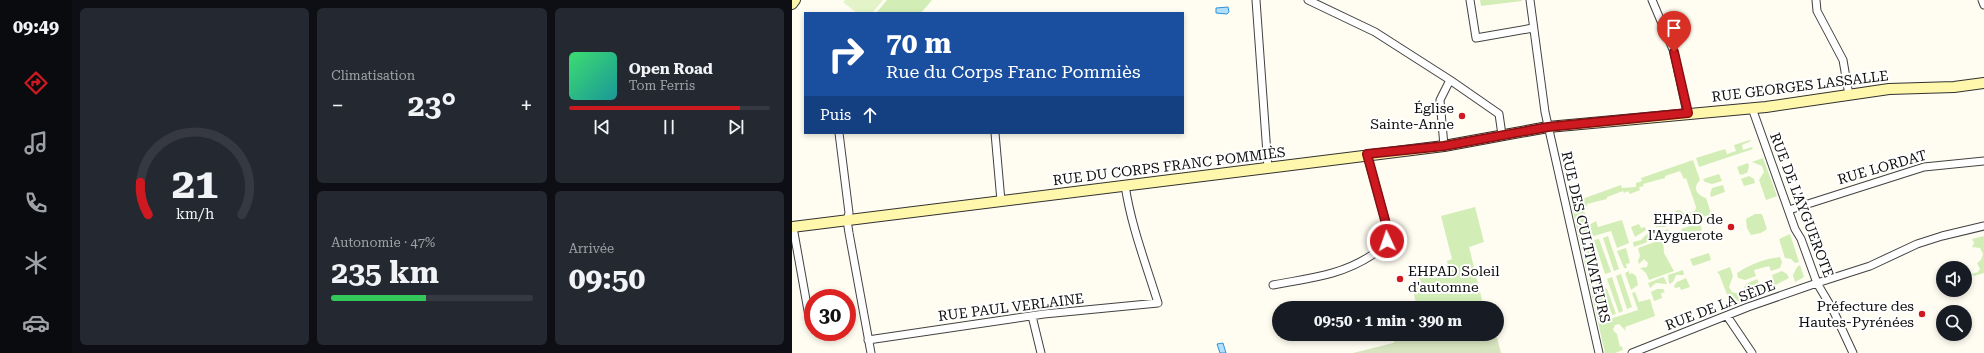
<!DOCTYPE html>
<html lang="fr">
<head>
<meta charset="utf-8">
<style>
	:root { --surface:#171b24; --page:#242831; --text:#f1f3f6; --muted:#9ea1a6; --line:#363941; --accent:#cd191f }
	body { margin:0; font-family:"Roboto Serif",serif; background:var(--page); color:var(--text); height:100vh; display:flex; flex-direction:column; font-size:15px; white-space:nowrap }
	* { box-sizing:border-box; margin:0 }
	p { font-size:13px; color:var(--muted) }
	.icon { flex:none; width:22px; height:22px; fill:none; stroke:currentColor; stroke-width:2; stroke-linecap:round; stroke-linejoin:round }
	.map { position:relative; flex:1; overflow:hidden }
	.drawer { display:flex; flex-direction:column; gap:8px; padding:8px; background:#0d0f14; width:720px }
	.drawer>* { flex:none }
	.top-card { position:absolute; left:12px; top:12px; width:380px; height:122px; border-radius:0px; box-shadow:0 2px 6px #0003; background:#1a4fa0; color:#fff; overflow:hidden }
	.tools { position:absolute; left:1144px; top:261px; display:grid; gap:8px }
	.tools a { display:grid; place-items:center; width:36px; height:36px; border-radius:50%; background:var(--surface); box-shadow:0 2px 6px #0003; font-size:20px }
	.speed { position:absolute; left:12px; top:289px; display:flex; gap:8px; font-size:20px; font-weight:700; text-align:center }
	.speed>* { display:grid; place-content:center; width:52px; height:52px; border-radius:50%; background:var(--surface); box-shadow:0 2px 6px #0003; line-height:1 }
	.speed .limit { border:6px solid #d22; background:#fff; color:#111 }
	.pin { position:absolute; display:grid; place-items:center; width:34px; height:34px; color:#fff; margin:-41px -17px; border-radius:50% 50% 50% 0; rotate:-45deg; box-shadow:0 0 4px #0007 }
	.pin .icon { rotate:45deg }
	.me { position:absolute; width:44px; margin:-22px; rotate:357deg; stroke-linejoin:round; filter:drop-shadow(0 0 3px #0008) }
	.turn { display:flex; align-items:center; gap:14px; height:84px; padding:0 16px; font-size:18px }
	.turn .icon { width:52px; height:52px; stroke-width:2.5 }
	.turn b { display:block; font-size:28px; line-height:34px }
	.then { display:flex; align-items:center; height:38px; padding:0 16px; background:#0003; gap:8px; font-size:15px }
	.big { font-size:30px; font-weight:700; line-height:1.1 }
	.drawer .card { flex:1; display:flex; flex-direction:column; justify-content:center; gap:6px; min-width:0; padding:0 14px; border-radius:6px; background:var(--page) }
	.drawer .dial { align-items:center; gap:0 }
	.dial svg { height:104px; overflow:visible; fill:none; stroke:var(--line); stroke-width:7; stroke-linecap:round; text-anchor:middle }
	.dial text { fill:var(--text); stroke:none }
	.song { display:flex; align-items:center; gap:12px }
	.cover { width:48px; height:48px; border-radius:6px; background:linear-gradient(135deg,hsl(140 70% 55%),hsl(180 70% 35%)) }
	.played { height:4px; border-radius:2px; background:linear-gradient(90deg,var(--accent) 85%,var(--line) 85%) }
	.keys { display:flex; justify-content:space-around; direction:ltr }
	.heat { display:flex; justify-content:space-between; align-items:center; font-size:22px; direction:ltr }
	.charge { height:6px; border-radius:3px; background:linear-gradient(90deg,#34c759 47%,var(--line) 0) }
	.drawer .tiles { flex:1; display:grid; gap:8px; grid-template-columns:repeat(3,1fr) }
	.card:first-child { grid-row:span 2 }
	.trip { position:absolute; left:480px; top:301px; width:232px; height:40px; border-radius:20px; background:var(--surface); box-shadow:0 2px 6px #0003; font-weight:700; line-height:40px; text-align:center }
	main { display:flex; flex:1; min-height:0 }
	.tab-bar { display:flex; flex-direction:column; width:72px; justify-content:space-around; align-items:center; background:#090b0e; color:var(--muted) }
	.tab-bar .icon { width:28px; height:28px }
	.tab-bar .selected { color:var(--accent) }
	.tab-bar b { font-size:18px; color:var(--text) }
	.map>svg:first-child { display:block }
	.green { fill:#d2eeb6 }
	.cemetery { fill:#d7e4bf }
	.pitch { fill:#e4f4c9 }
	.water { fill:#b0defc; stroke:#3093da }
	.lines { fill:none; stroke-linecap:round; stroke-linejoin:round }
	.minor-casing { stroke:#424242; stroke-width:9 }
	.secondary-casing { stroke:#313131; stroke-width:12 }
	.minor { stroke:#fff; stroke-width:7 }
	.secondary { stroke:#fff7ac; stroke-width:10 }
	.route-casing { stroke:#851014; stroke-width:10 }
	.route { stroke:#cd191f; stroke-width:7 }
	.poi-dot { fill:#cd191f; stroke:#fff; stroke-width:1.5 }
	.labels { text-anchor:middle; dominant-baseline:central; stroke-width:4; stroke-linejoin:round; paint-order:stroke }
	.street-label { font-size:14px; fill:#0f0f0f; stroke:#fff }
	.poi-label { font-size:14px; fill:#0f0f0f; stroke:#fff; text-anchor:end }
</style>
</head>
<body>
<main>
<nav class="tab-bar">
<b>09:49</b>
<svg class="icon selected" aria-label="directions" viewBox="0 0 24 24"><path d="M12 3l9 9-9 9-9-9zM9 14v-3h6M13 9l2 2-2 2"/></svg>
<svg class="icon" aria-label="music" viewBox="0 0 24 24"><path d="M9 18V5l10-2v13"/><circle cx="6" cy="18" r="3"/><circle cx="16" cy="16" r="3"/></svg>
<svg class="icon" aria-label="phone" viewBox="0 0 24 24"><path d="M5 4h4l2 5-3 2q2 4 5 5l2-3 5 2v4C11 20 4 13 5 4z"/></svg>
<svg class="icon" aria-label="climate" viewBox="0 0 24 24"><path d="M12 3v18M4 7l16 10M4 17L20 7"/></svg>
<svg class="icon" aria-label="car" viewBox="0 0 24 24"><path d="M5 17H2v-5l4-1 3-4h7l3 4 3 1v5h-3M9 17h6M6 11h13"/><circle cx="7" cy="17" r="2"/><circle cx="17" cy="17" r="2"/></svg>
</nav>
<section class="drawer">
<div class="tiles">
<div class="card dial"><svg viewBox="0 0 100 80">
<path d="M14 69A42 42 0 1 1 86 69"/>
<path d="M14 69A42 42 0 0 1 8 44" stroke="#cd191f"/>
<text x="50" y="56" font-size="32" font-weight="700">21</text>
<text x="50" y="72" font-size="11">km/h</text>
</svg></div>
<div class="card"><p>Climatisation</p>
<div class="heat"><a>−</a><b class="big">23°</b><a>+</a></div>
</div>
<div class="card">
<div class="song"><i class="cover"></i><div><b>Open Road</b><p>Tom Ferris</p></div></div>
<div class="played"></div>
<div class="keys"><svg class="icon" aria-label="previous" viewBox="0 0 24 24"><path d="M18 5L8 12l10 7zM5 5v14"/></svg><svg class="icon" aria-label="pause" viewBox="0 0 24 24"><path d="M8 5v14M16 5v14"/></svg><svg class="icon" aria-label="next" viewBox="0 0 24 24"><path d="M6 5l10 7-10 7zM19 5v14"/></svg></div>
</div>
<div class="card"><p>Autonomie · 47%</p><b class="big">235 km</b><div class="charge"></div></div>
<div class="card"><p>Arrivée</p><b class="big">09:50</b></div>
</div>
</section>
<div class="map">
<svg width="1192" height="353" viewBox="0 0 1192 353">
	<rect width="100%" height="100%" fill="#fffcf1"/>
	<path class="green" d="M 95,0 L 140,0 L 129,13 L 84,13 Z
		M 688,0 L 730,0 L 730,1 L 689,6 Z
		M 958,140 L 959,141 L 950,145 L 951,150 L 960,147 L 961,149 L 907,167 L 904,158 L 933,149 L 935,154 L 944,151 L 942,145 Z
		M 971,158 L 985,196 L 974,200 L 967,180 L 972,172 L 970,166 L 960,162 Z
		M 901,160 L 908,180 C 900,188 905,195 914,198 L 919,213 L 917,214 L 917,215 L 888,225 L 883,211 L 888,210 L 893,214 L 903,211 L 904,207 L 894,178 L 892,179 L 888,171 L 873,176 L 873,178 L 851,184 L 852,186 L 847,187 L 848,190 L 838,194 L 836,191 L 832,193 L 831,191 L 815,197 L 815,199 L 795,204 L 795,206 L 790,208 L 794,215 L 794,222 L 797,225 L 804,221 L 806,227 L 830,220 L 837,243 L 825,248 L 819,231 L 795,238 L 794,236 L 789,237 L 791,243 L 794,243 L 802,268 L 799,280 L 801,285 L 809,292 L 818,319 L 846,310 L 840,293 L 843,292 L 847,302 L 858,299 L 863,316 L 833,327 L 834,331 L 827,324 L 823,325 L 821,330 L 825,334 L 828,347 L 830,346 L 831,350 L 823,353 L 813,353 L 779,203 L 829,185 L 830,188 L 844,187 L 844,183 L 850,181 L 849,178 Z
		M 956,163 L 957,167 L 955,173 L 948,175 L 945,167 Z
		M 927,174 L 930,181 L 920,184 L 913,182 L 911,179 Z
		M 957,176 L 962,179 L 963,183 L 952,186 L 949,179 Z
		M 931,185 L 933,192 L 919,197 L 918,194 L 920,188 Z
		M 683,207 L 692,242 L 677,247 L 692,308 L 625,308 L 621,290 L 627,283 L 628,278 L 657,270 L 655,261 L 660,259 L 649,216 Z
		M 875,214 L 878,224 L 873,227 L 864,227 L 863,223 L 868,221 L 866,217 Z
		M 963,214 L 970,214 L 975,229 L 969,233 L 959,235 L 955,228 L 954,219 Z
		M 908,223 L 910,230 L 892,236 L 889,229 Z
		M 847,224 L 849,228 L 853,227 L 854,230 L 843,237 L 839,227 Z
		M 876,229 L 878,234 L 863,239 L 859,232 L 868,233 Z
		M 856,233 L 858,241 L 842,247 L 841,242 L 849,240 Z
		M 998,234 L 1007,262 L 1003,263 L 999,259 L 993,258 L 987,239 Z
		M 816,236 L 827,269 L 822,271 L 811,238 Z
		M 1192,236 L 1192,273 L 1182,276 L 1180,274 L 1186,272 L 1188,269 L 1185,263 L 1189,260 L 1191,254 L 1188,248 L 1180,247 L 1182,243 L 1180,239 Z
		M 807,239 L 819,272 L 813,274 L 802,240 Z
		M 871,239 L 872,253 L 882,271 L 857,280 L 854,273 L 848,268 L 855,267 L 856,263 L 852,259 L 847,264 L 846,261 L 848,256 L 846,248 Z
		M 799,241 L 808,267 L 805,279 L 806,282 L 815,289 L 824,314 L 820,315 L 812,291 L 803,283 L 801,275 L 804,268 L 796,242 Z
		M 834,248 L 838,263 L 834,264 L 835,268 L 832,268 L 825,251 Z
		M 917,253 L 919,260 L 901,266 L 898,259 Z
		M 988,257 L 990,262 L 988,268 L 979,271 L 977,266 L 962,270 L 964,276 L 953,280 L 946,278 L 945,273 C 959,264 972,259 988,257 Z
		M 1008,265 L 1012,277 L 1003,282 L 1001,275 L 1005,267 Z
		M 938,267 L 941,276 L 937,287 L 940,292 L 947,294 L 951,302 L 940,307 L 927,274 L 925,272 Z
		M 891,270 L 892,275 L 884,275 L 881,282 L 877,284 L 876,275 Z
		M 837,271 L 837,274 L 840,273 L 844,276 L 846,285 L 839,290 L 833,273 Z
		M 990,271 L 995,274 L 997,278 L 978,288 L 976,281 L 981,279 L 980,275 Z
		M 829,274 L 840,307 L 835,309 L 824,276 Z
		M 820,277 L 831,311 L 827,313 L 815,279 Z
		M 871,277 L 873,279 L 875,284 L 864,283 L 858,288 L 856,283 Z
		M 894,278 L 898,287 L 889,290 L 888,287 L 883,288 L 882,286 L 885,282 Z
		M 965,279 L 967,284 L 970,283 L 973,290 L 952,295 L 951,290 L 954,284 Z
		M 865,289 L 871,289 L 873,292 L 869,293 L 870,298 L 862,301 L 859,292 Z
		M 600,334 L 637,334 L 602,343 Z"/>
	<path class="cemetery" d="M 637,334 L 704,334 L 709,353 L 561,353 Z"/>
	<path class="pitch" d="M 53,0 L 91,0 L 80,13 L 65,13 L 51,2 Z"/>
	<path class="water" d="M 436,7 L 437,12 L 435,14 L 424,13 L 424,8 Z
		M 431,343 L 434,353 L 428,353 L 425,344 Z"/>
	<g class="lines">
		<defs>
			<path id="minor" d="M 464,0 L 476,168
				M 516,0 L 583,32 L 658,80 L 707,114 L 710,135
				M 678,0 L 684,38 L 741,28
				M 738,0 L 753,112 L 807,353
				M 860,0 L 882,52 L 895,113
				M 1024,0 L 1025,11 L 1051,60 L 1057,95
				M 1190,0 L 1192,5
				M 960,108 L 1003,229 L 1009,239 L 1025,283 L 1041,310 L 1061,353
				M 47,133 L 57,213 L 55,220 L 57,233 L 79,353
				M 203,133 L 209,201
				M 652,146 L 648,100 L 658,80
				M 997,210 L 1132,167 L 1192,161
				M 1,227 L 18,322
				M 481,285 C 517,278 548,276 580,255 C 589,248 596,243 596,231 L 575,154
				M 240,316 L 249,353
				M 935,316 L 960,353
				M 76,340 L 252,314 L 366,303 C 354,264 339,226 333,185
				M 840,353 L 956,307 L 1025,283 L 1078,266 L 1125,244 L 1150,236 L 1192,226"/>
			<path id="secondary" d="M 0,4 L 3,0
				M 0,227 L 652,146 L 756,127 L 974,107 L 1097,89 L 1162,87 L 1192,83"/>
		</defs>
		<use href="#minor" class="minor-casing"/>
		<use href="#secondary" class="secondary-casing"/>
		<use href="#minor" class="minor"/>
		<use href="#secondary" class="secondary"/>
	</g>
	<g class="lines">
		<defs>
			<path id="route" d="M 595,241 L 596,231 L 575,154 L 652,146 L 756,127 L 896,113 L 882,52"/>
		</defs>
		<use href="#route" class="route-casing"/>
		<use href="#route" class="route"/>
	</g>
	<g class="poi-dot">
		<circle cx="670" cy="116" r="4"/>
		<circle cx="939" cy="227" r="4"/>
		<circle cx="608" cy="279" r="4"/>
		<circle cx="1130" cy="314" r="4"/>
	</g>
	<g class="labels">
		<g class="street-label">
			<text transform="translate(1008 86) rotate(-7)">RUE GEORGES LASSALLE</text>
			<text transform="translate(377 166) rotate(-7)">RUE DU CORPS FRANC POMMIÈS</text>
			<text transform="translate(1090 167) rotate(-16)">RUE LORDAT</text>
			<text transform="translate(1010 205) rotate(69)">RUE DE L'AYGUEROTE</text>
			<text transform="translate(794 237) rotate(77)">RUE DES CULTIVATEURS</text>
			<text transform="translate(928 305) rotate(-21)">RUE DE LA SÈDE</text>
			<text transform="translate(219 307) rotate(-7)">RUE PAUL VERLAINE</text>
		</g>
		<g class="poi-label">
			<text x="662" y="108">Église<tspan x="662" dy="16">Sainte-Anne</tspan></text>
			<text x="931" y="219">EHPAD de<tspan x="931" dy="16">l'Ayguerote</tspan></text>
			<text x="616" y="271" text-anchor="start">EHPAD Soleil<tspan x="616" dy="16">d'automne</tspan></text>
			<text x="1122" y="306">Préfecture des<tspan x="1122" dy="16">Hautes-Pyrénées</tspan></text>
		</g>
	</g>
</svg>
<div class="tools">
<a><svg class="icon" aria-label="sound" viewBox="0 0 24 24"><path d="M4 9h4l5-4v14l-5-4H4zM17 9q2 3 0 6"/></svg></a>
<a><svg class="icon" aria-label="search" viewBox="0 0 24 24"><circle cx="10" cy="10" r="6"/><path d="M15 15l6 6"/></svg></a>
</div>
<div class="speed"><div class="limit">30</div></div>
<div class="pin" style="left:882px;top:52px;background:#d93025"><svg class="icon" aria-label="arrive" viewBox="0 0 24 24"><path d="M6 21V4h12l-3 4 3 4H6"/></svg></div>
<svg class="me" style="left:595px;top:241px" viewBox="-20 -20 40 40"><circle r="17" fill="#cd191f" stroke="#fff" stroke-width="3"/><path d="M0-11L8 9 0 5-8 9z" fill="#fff"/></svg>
<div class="trip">09:50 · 1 min · 390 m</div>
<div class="top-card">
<div class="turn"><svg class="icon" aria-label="right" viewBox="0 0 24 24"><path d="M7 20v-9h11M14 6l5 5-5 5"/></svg><div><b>70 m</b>Rue du Corps Franc Pommiès</div></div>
<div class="then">Puis<svg class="icon" aria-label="ahead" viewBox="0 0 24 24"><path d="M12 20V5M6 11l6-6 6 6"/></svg></div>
</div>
</div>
</main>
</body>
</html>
